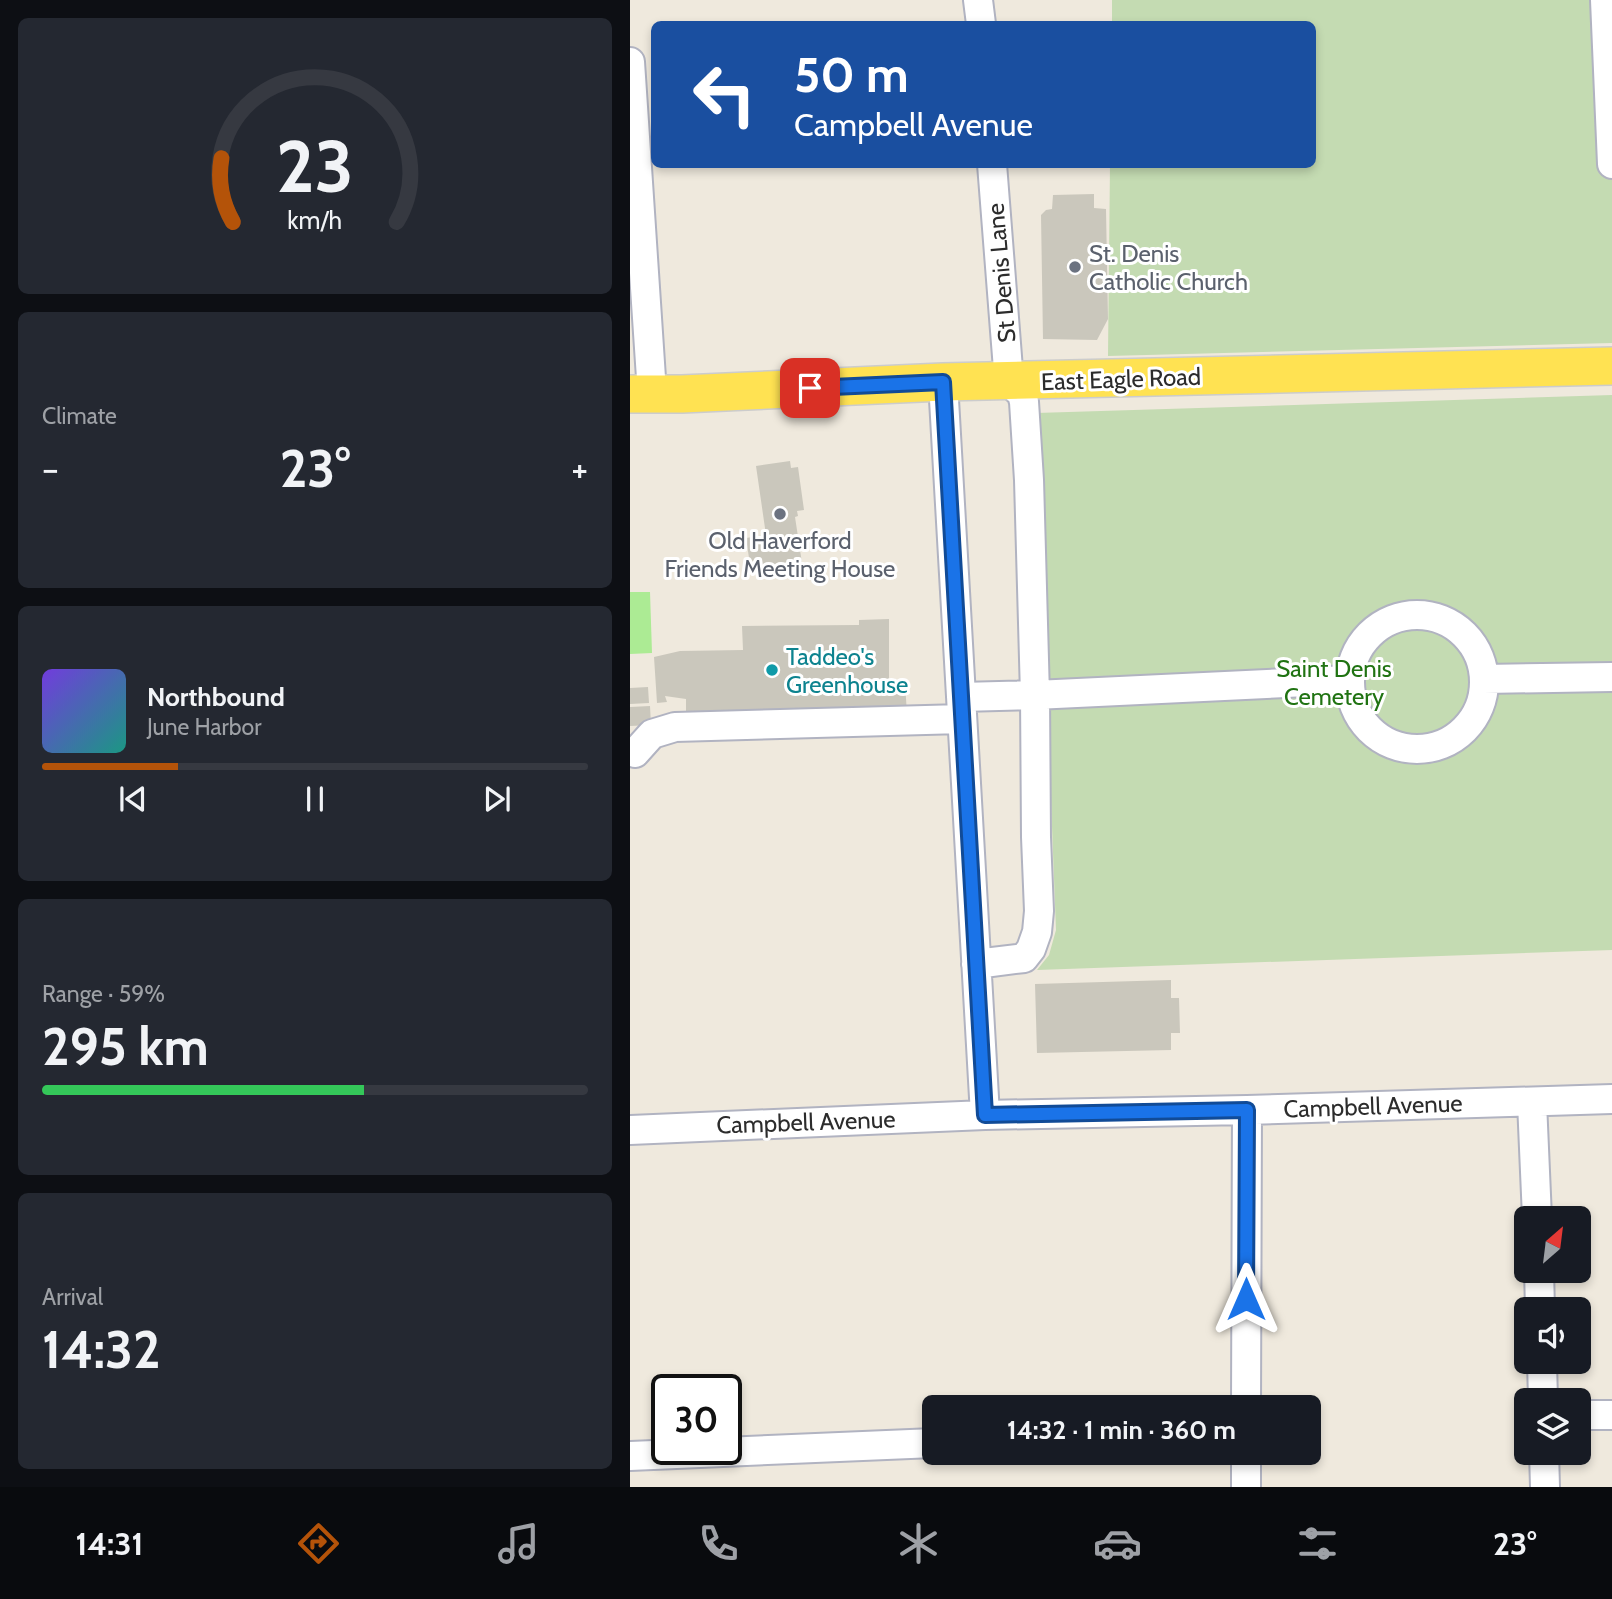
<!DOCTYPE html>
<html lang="en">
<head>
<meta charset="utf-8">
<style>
	:root { --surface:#171b24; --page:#242831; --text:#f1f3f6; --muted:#9ea1a6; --line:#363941; --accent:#b45309 }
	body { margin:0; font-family:Cabin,sans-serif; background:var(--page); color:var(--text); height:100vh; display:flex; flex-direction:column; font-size:26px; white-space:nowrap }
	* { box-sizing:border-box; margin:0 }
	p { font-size:23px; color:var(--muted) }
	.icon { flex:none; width:38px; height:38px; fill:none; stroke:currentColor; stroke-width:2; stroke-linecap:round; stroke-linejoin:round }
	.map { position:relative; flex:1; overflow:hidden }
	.panel { display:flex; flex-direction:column; gap:18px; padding:18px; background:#0d0f14; width:630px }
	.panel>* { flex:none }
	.hud { position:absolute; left:21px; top:21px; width:665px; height:147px; border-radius:10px; box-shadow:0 4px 10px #0003; background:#1a4fa0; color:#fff; overflow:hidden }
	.needle { width:46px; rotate:28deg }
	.controls { position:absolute; left:884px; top:1206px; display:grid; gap:14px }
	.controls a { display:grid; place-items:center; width:77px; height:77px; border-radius:10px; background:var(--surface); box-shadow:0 4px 10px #0003; font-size:35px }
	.speed { position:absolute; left:21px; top:1374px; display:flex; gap:14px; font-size:35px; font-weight:700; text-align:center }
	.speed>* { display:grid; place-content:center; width:91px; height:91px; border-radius:50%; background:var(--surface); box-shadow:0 4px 10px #0003; line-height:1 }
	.speed .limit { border:4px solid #111; border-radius:10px; background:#fff; color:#111 }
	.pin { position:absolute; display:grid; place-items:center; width:60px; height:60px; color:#fff; margin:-30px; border-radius:14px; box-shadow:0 4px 10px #0006 }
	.me { position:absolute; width:77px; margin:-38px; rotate:0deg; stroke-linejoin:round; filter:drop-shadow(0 0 5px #0008) }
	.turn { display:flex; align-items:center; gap:24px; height:147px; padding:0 28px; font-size:32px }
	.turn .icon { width:91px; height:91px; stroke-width:2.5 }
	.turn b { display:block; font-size:49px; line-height:60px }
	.big { font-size:52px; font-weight:700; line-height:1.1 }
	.panel .card { flex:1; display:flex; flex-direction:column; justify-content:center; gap:10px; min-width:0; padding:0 24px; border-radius:10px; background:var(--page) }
	.panel .dial { align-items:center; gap:0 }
	.dial svg { height:182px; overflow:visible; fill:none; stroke:var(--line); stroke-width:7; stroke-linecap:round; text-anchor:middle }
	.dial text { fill:var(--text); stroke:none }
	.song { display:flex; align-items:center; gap:21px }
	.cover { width:84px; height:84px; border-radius:10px; background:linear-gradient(135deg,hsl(260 70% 55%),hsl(170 70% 35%)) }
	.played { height:7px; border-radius:4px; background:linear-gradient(90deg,var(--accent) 25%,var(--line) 25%) }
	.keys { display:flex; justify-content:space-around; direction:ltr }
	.heat { display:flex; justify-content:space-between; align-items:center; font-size:38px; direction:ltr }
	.charge { height:10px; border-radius:5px; background:linear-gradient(90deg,#34c759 59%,var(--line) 0) }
	.trip { position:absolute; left:292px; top:1395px; width:399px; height:70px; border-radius:10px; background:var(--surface); box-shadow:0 4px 10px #0003; font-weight:700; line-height:70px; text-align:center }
	.tab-bar { display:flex; height:112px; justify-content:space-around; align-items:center; background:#090b0e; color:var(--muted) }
	.tab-bar .icon { width:49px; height:49px }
	.tab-bar .active { color:var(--accent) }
	.tab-bar b { font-size:32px; color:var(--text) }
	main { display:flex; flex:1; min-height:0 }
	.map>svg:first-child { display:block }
	.green { fill:#aceb94 }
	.cemetery { fill:#c4dbb2 }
	.building { fill:#cac7bc }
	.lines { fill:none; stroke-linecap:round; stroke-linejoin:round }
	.minor-casing { stroke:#b1b3c1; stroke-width:32 }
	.major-casing { stroke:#ccc; stroke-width:40 }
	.minor { stroke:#fff; stroke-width:28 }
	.major { stroke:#ffe252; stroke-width:37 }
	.route-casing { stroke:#114b97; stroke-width:18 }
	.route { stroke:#1a73e8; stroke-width:12 }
	.worship-dot { fill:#6b7280; stroke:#fff; stroke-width:2.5 }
	.culture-dot { fill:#0f9aa8; stroke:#fff; stroke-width:2.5 }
	.labels { text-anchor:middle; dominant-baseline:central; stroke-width:6; stroke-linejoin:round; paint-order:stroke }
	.worship-label { font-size:24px; fill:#5b616d; stroke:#fff; text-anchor:start }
	.street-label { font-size:24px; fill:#2c2c2c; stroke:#fff }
	.culture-label { font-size:24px; fill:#0d838f; stroke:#fff; text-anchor:start }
	.park-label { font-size:24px; fill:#207312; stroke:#fff }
</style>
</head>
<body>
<main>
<section class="panel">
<div class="card dial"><svg viewBox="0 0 100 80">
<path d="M14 69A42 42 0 1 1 86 69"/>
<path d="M14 69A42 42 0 0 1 9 41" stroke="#b45309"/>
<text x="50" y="56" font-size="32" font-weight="700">23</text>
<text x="50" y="72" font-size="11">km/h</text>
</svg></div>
<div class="card"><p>Climate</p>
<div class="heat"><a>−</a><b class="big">23°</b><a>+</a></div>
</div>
<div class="card">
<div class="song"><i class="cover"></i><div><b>Northbound</b><p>June Harbor</p></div></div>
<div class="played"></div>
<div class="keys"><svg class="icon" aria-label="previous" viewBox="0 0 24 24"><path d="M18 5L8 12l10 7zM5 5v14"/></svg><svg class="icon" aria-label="pause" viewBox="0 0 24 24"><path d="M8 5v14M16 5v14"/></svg><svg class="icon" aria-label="next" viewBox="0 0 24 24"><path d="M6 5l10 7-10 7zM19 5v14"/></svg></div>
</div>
<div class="card"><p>Range · 59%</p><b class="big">295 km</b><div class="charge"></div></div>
<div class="card"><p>Arrival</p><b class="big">14:32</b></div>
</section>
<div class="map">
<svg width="982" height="1487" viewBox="0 0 982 1487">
	<rect width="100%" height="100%" fill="#efe9dd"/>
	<path class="green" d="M 0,592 L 20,592 L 22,653 L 0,654 Z"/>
	<path class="cemetery" d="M 482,0 L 982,0 L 982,343 L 478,356 L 480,165 L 682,164 L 682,24 L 482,24 Z
		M 982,395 L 982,950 L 407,970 L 419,955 L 426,930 L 406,413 Z"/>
	<path class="building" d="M 464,194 L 464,208 L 476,209 L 478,319 L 467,340 L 413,339 L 411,215 L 416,210 L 422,209 L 423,195 Z
		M 160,461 L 161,468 L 168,467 L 174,510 L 167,511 L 168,516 L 165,517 L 172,563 L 121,571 L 116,538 L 136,535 L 126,466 Z
		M 259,619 L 259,683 L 275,683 L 277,714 L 56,720 L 56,699 L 35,696 L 37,702 L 27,703 L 24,657 L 50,651 L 113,650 L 112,626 L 229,625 L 229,620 Z
		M 18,687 L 19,703 L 0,704 L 0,688 Z
		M 20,706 L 21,725 L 0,726 L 0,707 Z
		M 541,980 L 541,998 L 549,998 L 550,1033 L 541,1033 L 541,1050 L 407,1053 L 405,984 Z"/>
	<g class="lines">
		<defs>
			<path id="minor" d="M 348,0 L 351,24
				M 975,0 L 982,164
				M 0,62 L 22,393
				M 313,382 L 355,1115
				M720 682a67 67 0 1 1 134 0a67 67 0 1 1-134 0Z
				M 854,679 L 982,677
				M 331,697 L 405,695 L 719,680
				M 5,753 L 22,734 L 45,727 L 332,719
				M 346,964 L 394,958 L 401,949 L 407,932 L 409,911 L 406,837 L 405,695 L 399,480 L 394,402 L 392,394 L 379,382 L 362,164
				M 902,1102 L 907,1218
				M 0,1130 L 355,1115 L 617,1110 L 982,1099
				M 909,1270 L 910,1309
				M 912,1362 L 913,1400
				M 616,1407 L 617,1110
				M 948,1415 L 982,1415
				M 616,1452 L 616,1487
				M 914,1452 L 915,1487
				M 0,1456 L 304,1443"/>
			<path id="major" d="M 0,394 L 52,394 L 313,382 L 982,366"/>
		</defs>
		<use href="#minor" class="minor-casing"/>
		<use href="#major" class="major-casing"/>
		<use href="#minor" class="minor"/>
		<use href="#major" class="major"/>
	</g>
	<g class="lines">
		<defs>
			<path id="route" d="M 180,388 L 313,382 L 355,1115 L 617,1110 L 616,1299"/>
		</defs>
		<use href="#route" class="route-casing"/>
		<use href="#route" class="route"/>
	</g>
	<g class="worship-dot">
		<circle cx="445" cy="267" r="7"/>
		<circle cx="150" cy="514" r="7"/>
	</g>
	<circle class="culture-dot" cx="142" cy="670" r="7"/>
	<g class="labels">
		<g class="worship-label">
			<text x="459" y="253">St. Denis<tspan x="459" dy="28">Catholic Church</tspan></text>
			<text x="150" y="540" text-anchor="middle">Old Haverford<tspan x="150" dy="28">Friends Meeting House</tspan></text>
		</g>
		<g class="street-label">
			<text transform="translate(371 273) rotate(-95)">St Denis Lane</text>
			<text transform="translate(491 379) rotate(-2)">East Eagle Road</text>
			<text transform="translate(743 1106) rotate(-2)">Campbell Avenue</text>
			<text transform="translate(176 1122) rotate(-2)">Campbell Avenue</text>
		</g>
		<g class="culture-label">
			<text x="156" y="656">Taddeo's<tspan x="156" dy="28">Greenhouse</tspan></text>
		</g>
		<g class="park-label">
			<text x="704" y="668">Saint Denis<tspan x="704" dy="28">Cemetery</tspan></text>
		</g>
	</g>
</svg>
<div class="controls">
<a><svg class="needle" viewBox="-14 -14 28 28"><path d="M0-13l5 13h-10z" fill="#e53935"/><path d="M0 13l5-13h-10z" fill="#9ea1a6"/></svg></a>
<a><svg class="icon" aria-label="sound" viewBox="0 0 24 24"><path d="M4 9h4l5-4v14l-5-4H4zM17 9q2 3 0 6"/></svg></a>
<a><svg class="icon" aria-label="layers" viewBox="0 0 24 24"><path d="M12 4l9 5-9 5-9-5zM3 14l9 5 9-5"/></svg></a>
</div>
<div class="speed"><div class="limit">30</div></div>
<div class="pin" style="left:180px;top:388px;background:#d93025"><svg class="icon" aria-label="arrive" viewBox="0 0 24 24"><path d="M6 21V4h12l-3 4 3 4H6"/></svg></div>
<svg class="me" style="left:616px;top:1299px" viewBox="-20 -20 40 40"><path d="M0-17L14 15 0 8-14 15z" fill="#1a73e8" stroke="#fff" stroke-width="4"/></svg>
<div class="trip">14:32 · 1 min · 360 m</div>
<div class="hud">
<div class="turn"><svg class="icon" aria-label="left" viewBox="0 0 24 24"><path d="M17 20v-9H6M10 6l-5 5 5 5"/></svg><div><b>50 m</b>Campbell Avenue</div></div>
</div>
</div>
</main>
<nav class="tab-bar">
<b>14:31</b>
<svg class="icon active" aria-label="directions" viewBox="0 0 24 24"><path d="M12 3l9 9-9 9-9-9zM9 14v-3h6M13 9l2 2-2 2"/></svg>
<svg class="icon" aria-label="music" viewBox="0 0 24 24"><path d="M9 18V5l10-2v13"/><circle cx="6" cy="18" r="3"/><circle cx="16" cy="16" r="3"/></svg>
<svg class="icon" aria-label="phone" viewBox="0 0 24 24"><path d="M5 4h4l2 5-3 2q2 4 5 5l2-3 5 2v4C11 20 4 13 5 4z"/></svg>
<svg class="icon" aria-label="climate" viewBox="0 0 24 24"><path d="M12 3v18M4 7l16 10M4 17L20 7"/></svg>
<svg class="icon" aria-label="car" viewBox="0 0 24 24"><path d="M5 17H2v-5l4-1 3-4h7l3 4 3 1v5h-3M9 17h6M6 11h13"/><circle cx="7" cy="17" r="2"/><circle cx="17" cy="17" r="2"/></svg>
<svg class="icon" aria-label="filters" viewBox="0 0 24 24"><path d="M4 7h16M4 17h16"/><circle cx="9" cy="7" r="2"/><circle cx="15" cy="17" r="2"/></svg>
<b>23°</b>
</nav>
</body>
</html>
